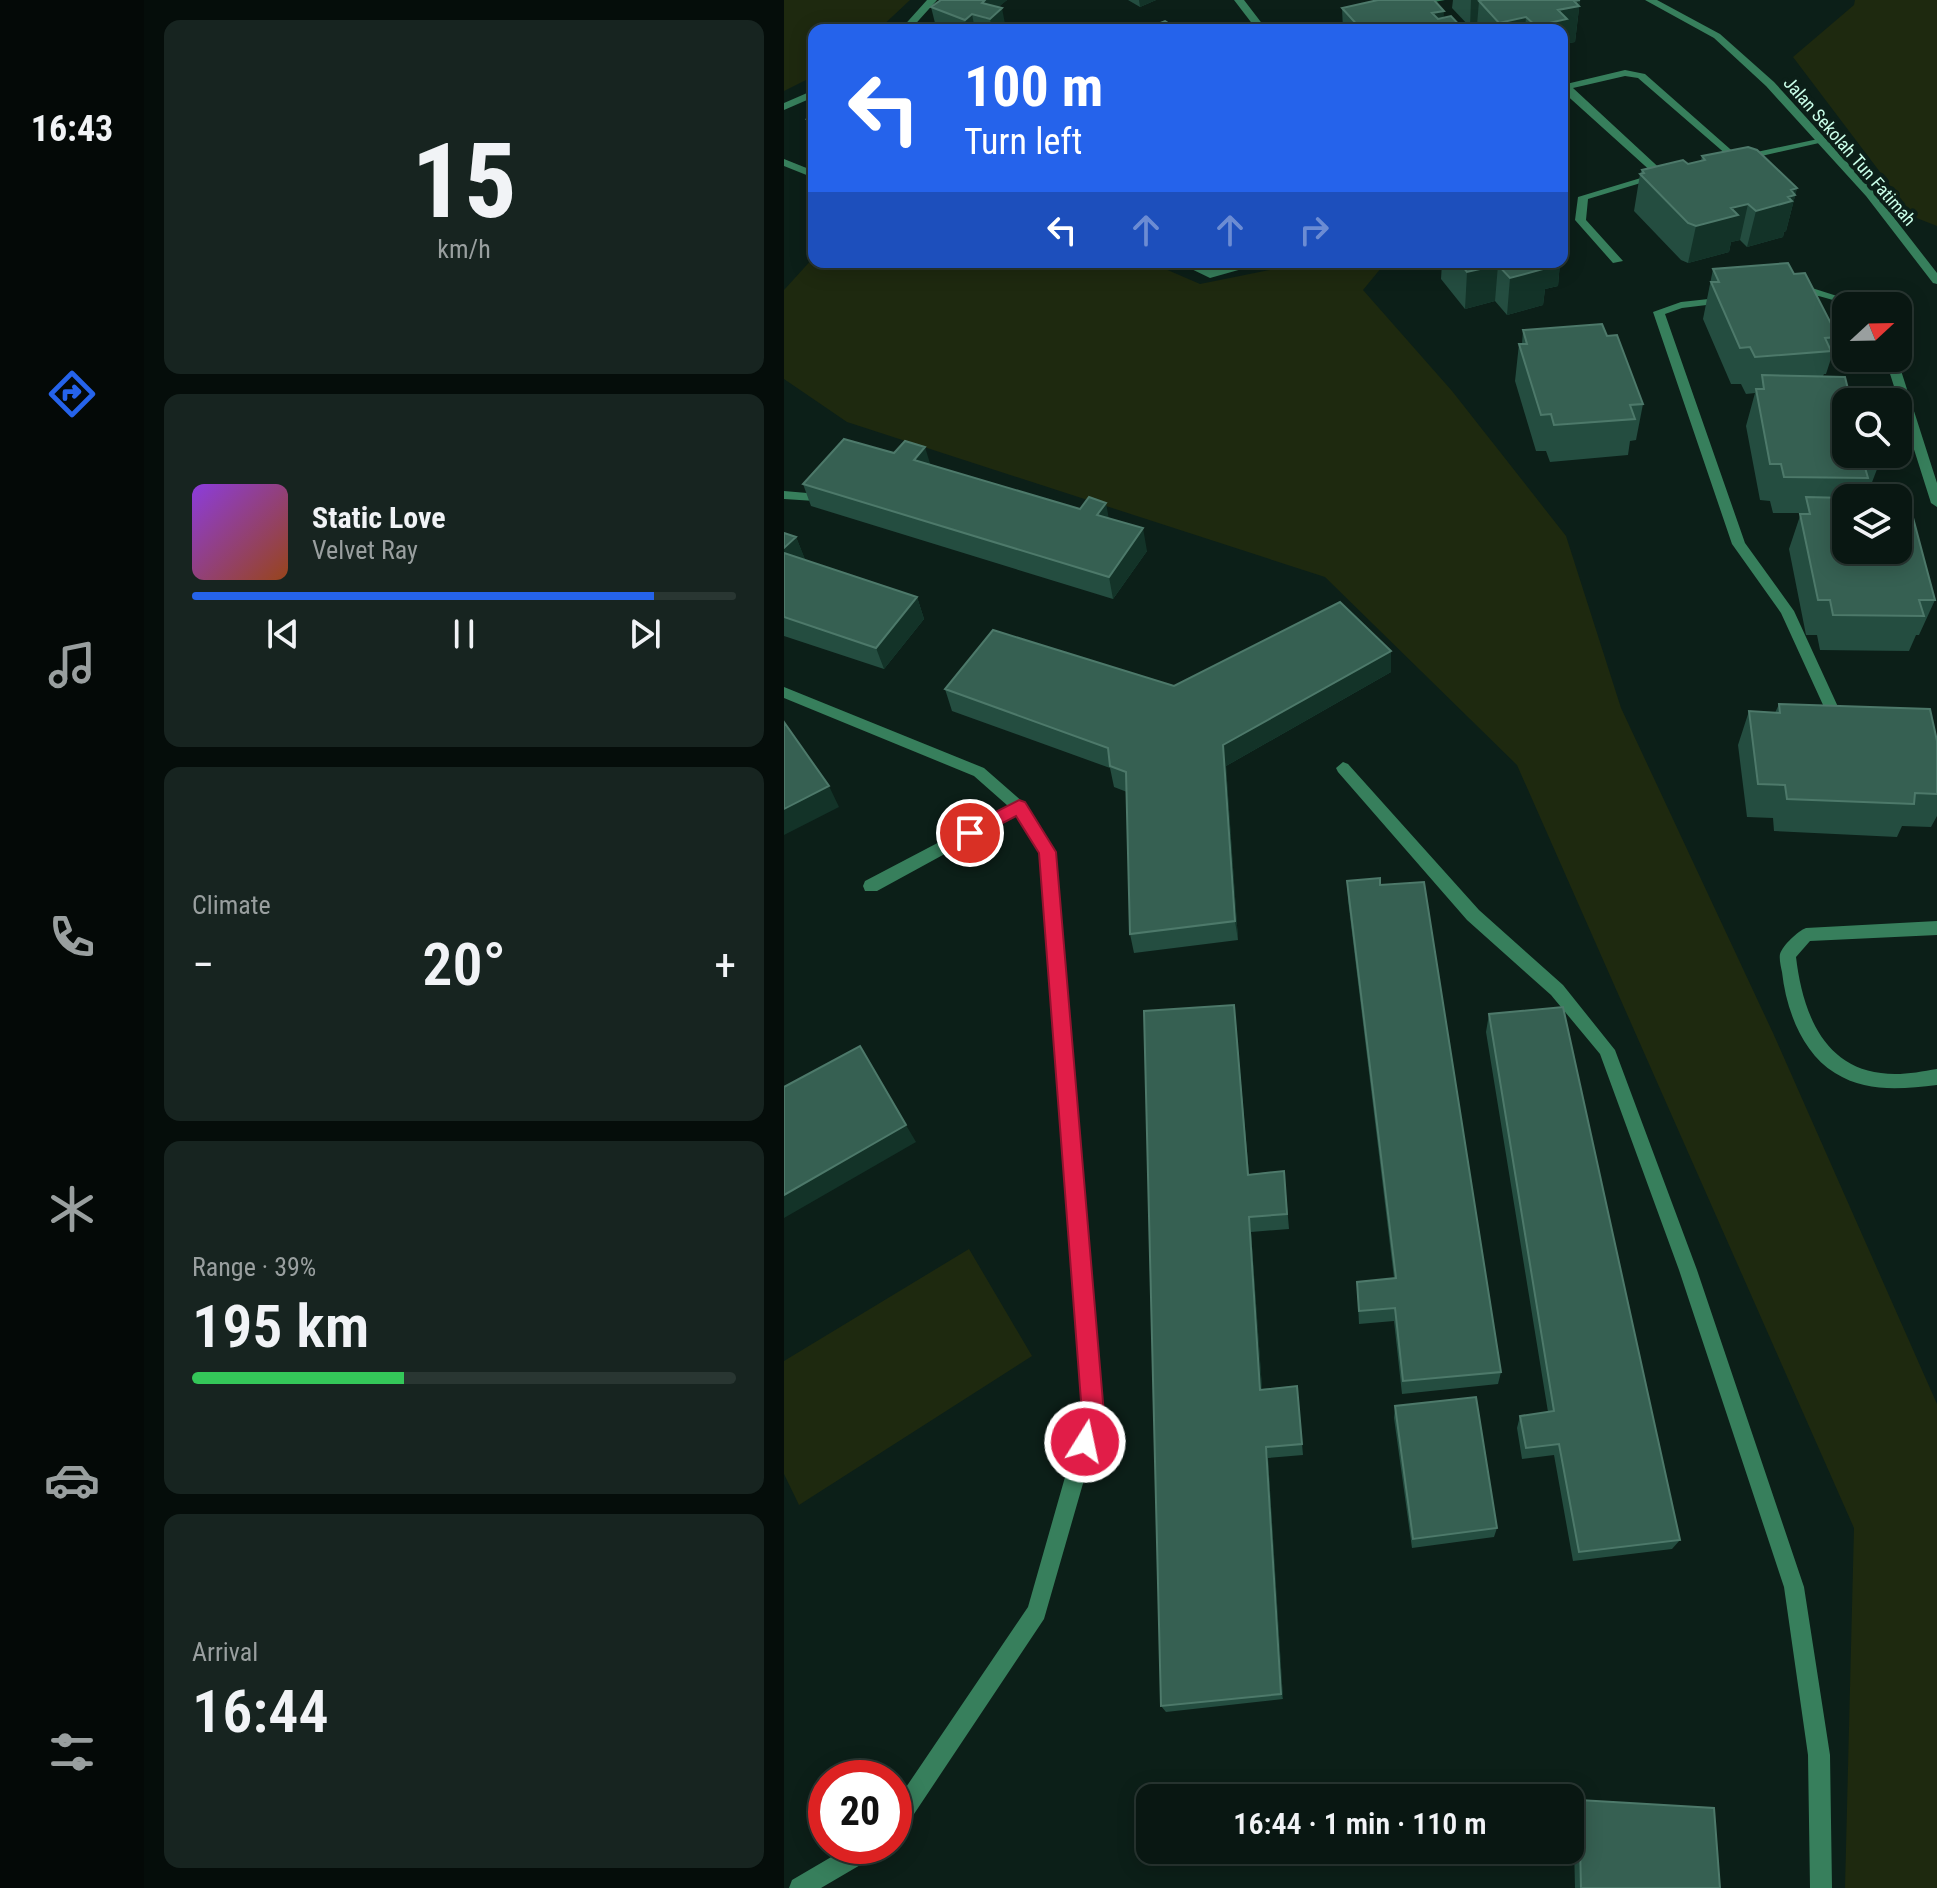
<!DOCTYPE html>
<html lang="en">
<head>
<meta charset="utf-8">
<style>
	:root { --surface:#091712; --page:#172420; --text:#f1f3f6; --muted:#999f9f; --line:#293632; --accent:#2563eb }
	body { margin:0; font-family:"Roboto Condensed",sans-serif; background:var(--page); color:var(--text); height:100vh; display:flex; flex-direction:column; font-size:30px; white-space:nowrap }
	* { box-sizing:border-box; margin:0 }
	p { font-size:26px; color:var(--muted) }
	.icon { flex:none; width:44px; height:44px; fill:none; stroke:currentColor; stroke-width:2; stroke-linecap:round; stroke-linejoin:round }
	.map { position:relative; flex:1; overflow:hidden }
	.panel { display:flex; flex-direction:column; gap:20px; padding:20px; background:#050d0a; width:640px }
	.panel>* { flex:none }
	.guide { position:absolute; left:24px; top:24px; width:760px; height:244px; border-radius:16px; box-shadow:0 4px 20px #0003,0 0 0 2px var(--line); background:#2563eb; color:#fff; overflow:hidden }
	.needle { width:52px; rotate:68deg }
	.controls { position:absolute; left:1048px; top:292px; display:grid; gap:16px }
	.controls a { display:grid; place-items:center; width:80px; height:80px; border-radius:16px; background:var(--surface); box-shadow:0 4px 20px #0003,0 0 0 2px var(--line); font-size:40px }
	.speed { position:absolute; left:24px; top:1760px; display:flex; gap:16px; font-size:40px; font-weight:700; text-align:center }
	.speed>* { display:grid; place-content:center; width:104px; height:104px; border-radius:50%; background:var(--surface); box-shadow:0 4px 20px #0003,0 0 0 2px var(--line); line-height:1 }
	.speed .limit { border:12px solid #d22; background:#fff; color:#111 }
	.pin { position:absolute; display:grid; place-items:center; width:68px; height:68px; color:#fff; margin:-34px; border:4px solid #fff; border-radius:50%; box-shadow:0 2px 8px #0007 }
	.me { position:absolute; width:88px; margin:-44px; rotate:10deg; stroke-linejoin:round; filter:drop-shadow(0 0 6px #0008) }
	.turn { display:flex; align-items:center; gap:28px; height:168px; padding:0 24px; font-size:36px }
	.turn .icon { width:104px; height:104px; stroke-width:2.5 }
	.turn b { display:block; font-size:56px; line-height:68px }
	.lanes { display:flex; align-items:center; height:76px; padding:0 24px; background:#0003; justify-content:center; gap:40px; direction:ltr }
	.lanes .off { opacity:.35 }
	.big { font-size:60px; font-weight:600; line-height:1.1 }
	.panel .tile { flex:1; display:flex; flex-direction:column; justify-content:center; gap:12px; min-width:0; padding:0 28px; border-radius:16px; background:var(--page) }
	.panel .dial { align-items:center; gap:0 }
	.dial b { font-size:104px; line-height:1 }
	.song { display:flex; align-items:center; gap:24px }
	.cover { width:96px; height:96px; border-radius:12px; background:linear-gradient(135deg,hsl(270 70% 55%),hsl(20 70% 35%)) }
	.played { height:8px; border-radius:4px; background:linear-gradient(90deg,var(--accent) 85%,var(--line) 85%) }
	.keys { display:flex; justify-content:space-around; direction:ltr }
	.heat { display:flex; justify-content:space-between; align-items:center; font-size:44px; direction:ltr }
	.charge { height:12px; border-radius:6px; background:linear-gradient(90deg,#34c759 39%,var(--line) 0) }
	.trip { position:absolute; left:352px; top:1784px; width:448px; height:80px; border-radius:16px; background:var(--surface); box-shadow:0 4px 20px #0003,0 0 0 2px var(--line); font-weight:600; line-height:80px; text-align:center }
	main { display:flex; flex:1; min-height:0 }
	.dock { display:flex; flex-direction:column; width:144px; justify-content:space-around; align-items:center; background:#040907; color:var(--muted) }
	.dock .icon { width:56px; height:56px }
	.dock .on { color:var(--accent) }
	.dock b { font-size:36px; color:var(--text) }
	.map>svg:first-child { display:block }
	.green { fill:#1e290f }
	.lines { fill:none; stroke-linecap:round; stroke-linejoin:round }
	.lane { fill:#377f5c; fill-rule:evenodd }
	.street { fill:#377f5c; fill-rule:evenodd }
	.wall { fill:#244d40 }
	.shaded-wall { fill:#133328 }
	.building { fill:#366052; stroke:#4d796a; stroke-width:2 }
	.route { fill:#e11d48; stroke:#92132f; stroke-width:2 }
	.labels { text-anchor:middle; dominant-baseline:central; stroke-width:8; stroke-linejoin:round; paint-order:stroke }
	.far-street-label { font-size:18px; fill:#caffe9; stroke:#0c1f18 }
</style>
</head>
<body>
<main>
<nav class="dock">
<b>16:43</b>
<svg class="icon on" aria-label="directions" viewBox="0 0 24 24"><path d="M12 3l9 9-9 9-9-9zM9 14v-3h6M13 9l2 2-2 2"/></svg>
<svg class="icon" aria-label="music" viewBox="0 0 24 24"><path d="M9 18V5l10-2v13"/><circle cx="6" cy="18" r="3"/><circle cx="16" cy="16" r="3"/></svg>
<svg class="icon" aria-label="phone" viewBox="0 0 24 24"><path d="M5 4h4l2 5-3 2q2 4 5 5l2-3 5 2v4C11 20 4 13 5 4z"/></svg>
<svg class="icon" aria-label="climate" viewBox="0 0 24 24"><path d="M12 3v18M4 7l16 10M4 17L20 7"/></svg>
<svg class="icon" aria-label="car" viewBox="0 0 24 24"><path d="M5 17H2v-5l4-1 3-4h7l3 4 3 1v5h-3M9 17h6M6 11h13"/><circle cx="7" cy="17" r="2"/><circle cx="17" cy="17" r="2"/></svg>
<svg class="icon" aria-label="filters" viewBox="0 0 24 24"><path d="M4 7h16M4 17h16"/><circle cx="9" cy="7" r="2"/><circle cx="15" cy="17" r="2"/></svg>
</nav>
<section class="panel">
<div class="tile dial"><b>15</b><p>km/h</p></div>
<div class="tile">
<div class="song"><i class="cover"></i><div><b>Static Love</b><p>Velvet Ray</p></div></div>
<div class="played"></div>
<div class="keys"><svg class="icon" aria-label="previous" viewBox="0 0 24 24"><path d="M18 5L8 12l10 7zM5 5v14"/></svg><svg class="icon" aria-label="pause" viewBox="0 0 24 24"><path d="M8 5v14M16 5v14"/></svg><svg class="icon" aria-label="next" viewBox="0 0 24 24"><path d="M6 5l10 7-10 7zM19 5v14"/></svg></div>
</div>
<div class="tile"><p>Climate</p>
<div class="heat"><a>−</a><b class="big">20°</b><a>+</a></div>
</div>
<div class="tile"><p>Range · 39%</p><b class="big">195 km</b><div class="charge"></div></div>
<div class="tile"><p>Arrival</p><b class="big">16:44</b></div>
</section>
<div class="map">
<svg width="1153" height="1888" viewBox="0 0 1153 1888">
	<rect width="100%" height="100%" fill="#0c1f18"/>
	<path class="green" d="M 0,0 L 126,0 L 94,30 L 30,30 L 30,76 L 0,91 Z
		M 1071,0 L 1153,0 L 1153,226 L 1130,217 L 1009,57 L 1070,5 Z
		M 30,257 L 30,262 L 365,262 L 416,284 L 526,262 L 602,262 L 579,290 L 668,391 L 782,536 L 837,708 L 989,1033 L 1153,1404 L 1153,1888 L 1061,1888 L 1070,1528 L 733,765 L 541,577 L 63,422 L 0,379 L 0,290 Z
		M 185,1249 L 248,1356 L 15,1505 L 0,1474 L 0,1361 Z"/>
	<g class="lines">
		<path class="lane" d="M 143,0 L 153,0 L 126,30 L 116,30 Z
			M 450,0 L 460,0 L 483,30 L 473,30 Z
			M 605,0 L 661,0 L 622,7 Z
			M 841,70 L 861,74 L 954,156 L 1039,138 L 1044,141 L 951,162 L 854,78 L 841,76 L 789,88 L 883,175 L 804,199 L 802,220 L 839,261 L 829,263 L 791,220 L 794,197 L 870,174 L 778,91 L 778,85 Z
			M 30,90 L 30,97 L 0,110 L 0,103 Z
			M 0,159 L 30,171 L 30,178 L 0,166 Z
			M 393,262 C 408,262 422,271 431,270 C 449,269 464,262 483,262 L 426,278 Z
			M 1028,288 L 1078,304 L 1080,306 C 1061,306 1047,298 1029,295 C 1019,294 1013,298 1004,293 L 1010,290 Z
			M 943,297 L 949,300 L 947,302 L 898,308 L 881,314 L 961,543 L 1010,611 L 1055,709 L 1065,710 L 1067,714 L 1060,719 L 1045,718 L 997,613 L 948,544 L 869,312 L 897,302 Z
			M 1101,358 L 1113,358 L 1153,483 L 1153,507 L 1147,503 Z
			M 40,480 L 46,484 L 31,501 L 0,499 L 0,491 L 23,493 Z
			M 0,687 L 200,768 L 240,803 L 272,852 L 319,1414 L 260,1619 L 118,1832 L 110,1835 L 110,1805 L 244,1607 L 299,1414 L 256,853 L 232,815 L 93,891 L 81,891 L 79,886 L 81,881 L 224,806 L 190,776 L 0,698 Z
			M 559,762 L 564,764 L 695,910 L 779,985 L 831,1050 L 913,1270 L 1020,1587 L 1046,1755 L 1048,1888 L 1026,1888 L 1024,1755 L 1000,1587 L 895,1270 L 816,1054 L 767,995 L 683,920 L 554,772 L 552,768 Z
			M 1153,921 L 1153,935 L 1026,941 L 1012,957 C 1018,1008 1037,1066 1097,1073 C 1115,1076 1135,1072 1153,1069 L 1153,1085 C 1118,1089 1083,1093 1051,1073 C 1018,1053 1002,1009 998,972 C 997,967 995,959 996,954 C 999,945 1014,931 1022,928 Z
			M 66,1846 L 98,1846 L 95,1854 L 37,1888 L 5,1888 L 8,1880 Z"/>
		<path class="street" d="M 861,0 L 873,0 L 936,34 L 990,82 L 1090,192 L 1153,273 L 1153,284 L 1149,283 L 1082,196 L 982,86 L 930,38 Z"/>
	</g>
	<path class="wall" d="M 157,0 L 223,0 L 214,7 L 221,24 L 214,30 L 170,30 L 151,23 L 147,7 Z
		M 344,0 L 372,0 L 356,7 Z
		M 669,0 L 796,0 L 791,42 L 780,44 L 779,55 L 778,56 L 778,30 L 693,30 L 693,25 L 686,27 L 668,8 Z
		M 558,8 L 660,17 L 680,30 L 559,30 Z
		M 30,115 L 30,135 L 28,134 L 23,119 Z
		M 918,156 L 1013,188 L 1002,231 L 1000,232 L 999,237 L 963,247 L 956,240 L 947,242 L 945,252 L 904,263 L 897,260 L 850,211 L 856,174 L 858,170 L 904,164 L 917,161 Z
		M 647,262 L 776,262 L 774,286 L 761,289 L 759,305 L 723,315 L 711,301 L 681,309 L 657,279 L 658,263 L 650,265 Z
		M 929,269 L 1010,274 L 1054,337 L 1042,374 L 1040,374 L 1039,376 L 1064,389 L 1095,464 L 1082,498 L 1151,600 L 1135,635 L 1132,635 L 1125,651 L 1036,650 L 1033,635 L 1022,635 L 1005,549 L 1017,513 L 989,513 L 986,501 L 976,500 L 962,426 L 971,393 L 962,394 L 957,384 L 947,384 L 919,319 Z
		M 739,330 L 823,336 L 859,404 L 852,440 L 846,441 L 844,455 L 766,462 L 762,451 L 752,451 L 731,381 L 735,344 L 738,344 Z
		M 147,465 L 325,518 L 363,551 L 329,599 L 27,506 L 19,484 Z
		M 0,533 L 12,537 L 21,560 L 133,597 L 140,619 L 100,669 L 0,636 Z
		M 607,672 L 442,766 L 454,940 L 350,953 L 346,934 L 343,792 L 330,787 L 326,768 L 168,711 L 161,689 L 390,686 Z
		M 995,704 L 1153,794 L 1153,816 L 1147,827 L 1118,826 L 1113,837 L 990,831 L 989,818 L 963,817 L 954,745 L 965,711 L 991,713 Z
		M 563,881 L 596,885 L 717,1372 L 714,1384 L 618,1394 L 610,1321 L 575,1324 L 573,1282 L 610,1278 L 564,900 Z
		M 450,1005 L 465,1174 L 500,1171 L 505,1229 L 467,1232 L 478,1389 L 513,1386 L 519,1455 L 484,1458 L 499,1699 L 382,1712 L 377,1706 Z
		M 705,1014 L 896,1540 L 888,1549 L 789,1561 L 770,1455 L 738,1459 L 733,1428 L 736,1416 L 764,1412 L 702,1032 Z
		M 611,1406 L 713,1528 L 710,1537 L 628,1548 L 610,1418 Z
		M 795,1800 L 936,1888 L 791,1888 L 789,1803 Z"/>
	<path class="shaded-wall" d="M 201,0 L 223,0 L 201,19 L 198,3 Z
		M 355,0 L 372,0 L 356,7 Z
		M 687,0 L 698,0 L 695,1 L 693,25 L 686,27 Z
		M 796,0 L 791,42 L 780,44 L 779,55 L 778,56 L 778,30 L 751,30 L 752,26 L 774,10 L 790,1 Z
		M 218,8 L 221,24 L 214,30 L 208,30 L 206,19 Z
		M 660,11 L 659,30 L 648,13 Z
		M 188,14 L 191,30 L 183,30 L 181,20 Z
		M 742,17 L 741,30 L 715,30 L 715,23 Z
		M 587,24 L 587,30 L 575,30 L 575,27 Z
		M 1013,188 L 1002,231 L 1000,232 L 999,237 L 963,247 L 972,211 L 1007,190 Z
		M 964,204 L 956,240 L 947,242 L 945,252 L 904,263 L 912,226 L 947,208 Z
		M 752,262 L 776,262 L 774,286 L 761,289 L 759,305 L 723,315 L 726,278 Z
		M 714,265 L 711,301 L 681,309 L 683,272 Z
		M 141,447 L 148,470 L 130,460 Z
		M 322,503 L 326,525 L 313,515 Z
		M 359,528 L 363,551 L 329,599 L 325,577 Z
		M 12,537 L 21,559 L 6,574 L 0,560 L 0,548 Z
		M 133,597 L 140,619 L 100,669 L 92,648 Z
		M 607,651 L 607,672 L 442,766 L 454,940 L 451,921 L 439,745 Z
		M 45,786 L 55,807 L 0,835 L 0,809 Z
		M 450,1005 L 452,1024 L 466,1190 L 464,1175 Z
		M 122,1125 L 132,1142 L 0,1218 L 0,1195 Z
		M 465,1217 L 467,1232 L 479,1402 L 476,1390 Z
		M 482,1447 L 484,1458 L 499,1699 L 497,1694 Z"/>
	<path class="building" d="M 157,0 L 201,0 L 198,3 L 218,8 L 206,19 L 188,14 L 181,20 L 147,7 Z
		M 594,0 L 650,0 L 660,11 L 648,13 L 654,19 L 667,16 L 680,30 L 592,30 L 587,24 L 575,27 L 558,8 Z
		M 699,0 L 796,0 L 790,1 L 795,6 L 774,10 L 783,19 L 752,26 L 742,17 L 715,23 L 695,1 Z
		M 381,21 L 395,30 L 362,30 L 361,29 Z
		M 30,115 L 30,122 L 23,119 Z
		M 964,147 L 973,150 L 1013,188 L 1007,190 L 1011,195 L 1004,197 L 1008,201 L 972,211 L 964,204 L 947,208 L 954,215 L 912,226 L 904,223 L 856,174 L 860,173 L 858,170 L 899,160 L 904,164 L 921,160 L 918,156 Z
		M 675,262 L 758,262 L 763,268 L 726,278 L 714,265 L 683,272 Z
		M 1004,263 L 1010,274 L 1021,273 L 1054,337 L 1041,338 L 1047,351 L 971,357 L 966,347 L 956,348 L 927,282 L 935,282 L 929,269 Z
		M 818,324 L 823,336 L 833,335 L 859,404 L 846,405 L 851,419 L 770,425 L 767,414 L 757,415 L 735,344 L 743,344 L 739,330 Z
		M 978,375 L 1061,377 L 1064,389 L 1076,390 L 1079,402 L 1062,402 L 1062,454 L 1092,454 L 1095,464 L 1080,464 L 1084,478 L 1000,477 L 997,464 L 986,464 L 972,389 L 980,389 Z
		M 60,439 L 110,453 L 121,441 L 141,447 L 130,460 L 296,509 L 305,497 L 322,503 L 313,515 L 359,528 L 325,577 L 19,484 Z
		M 1022,497 L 1062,498 L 1062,550 L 1114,550 L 1114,509 L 1115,513 L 1128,514 L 1151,600 L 1135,600 L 1140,616 L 1049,615 L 1046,600 L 1034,600 L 1016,514 L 1026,514 Z
		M 0,533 L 12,537 L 0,548 Z
		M 0,553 L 133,597 L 92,648 L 0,617 Z
		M 556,602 L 607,651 L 439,745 L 451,921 L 346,934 L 342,772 L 326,766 L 324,748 L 161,689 L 209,630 L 390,686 Z
		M 995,704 L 1146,709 L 1153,741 L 1153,794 L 1131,793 L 1130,804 L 1003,799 L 1001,785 L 974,784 L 965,711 L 996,713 Z
		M 0,722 L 45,786 L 0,809 Z
		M 596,878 L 596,885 L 640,882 L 717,1372 L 619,1381 L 611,1308 L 575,1311 L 573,1282 L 612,1278 L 563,881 Z
		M 450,1005 L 464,1175 L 500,1171 L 503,1214 L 465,1217 L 476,1390 L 513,1386 L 518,1444 L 482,1447 L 497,1694 L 377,1706 L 360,1011 Z
		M 779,1007 L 896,1540 L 795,1552 L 775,1444 L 742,1448 L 736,1416 L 770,1411 L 705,1014 Z
		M 76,1046 L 122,1125 L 0,1195 L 0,1087 Z
		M 692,1397 L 713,1528 L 629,1539 L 611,1406 Z
		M 795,1800 L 930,1808 L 936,1888 L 797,1888 Z"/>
	<path class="route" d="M 235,800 L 241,802 L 272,852 L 320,1414 L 309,1450 L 301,1453 L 293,1450 L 290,1442 L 298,1414 L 255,853 L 232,816 L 186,840 L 177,833 L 180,828 Z"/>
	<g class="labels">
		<g class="far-street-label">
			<text transform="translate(1066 151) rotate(49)">Jalan Sekolah Tun Fatimah</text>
		</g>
	</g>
</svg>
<div class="controls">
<a><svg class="needle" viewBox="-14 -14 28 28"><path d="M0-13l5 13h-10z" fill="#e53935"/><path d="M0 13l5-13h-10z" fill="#999f9f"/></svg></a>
<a><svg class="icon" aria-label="search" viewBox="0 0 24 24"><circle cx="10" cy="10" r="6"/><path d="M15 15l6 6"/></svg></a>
<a><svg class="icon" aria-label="layers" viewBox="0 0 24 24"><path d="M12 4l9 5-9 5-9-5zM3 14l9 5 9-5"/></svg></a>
</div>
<div class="speed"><div class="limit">20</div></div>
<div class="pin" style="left:186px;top:833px;background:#d93025"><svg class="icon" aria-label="arrive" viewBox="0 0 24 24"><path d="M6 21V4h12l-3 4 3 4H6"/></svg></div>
<svg class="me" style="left:301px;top:1442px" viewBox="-20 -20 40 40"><circle r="17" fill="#e11d48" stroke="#fff" stroke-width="3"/><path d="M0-11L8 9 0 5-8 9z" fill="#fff"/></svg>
<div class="trip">16:44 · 1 min · 110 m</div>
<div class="guide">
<div class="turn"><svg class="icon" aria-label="left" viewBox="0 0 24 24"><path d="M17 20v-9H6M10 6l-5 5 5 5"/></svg><div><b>100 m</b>Turn left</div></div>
<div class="lanes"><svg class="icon" aria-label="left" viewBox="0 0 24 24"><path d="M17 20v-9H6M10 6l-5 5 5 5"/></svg><svg class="icon off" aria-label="ahead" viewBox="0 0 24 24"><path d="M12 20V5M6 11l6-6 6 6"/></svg><svg class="icon off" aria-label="ahead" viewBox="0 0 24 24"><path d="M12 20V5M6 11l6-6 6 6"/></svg><svg class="icon off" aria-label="right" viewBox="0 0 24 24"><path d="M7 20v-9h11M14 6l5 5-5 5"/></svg></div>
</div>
</div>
</main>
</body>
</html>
